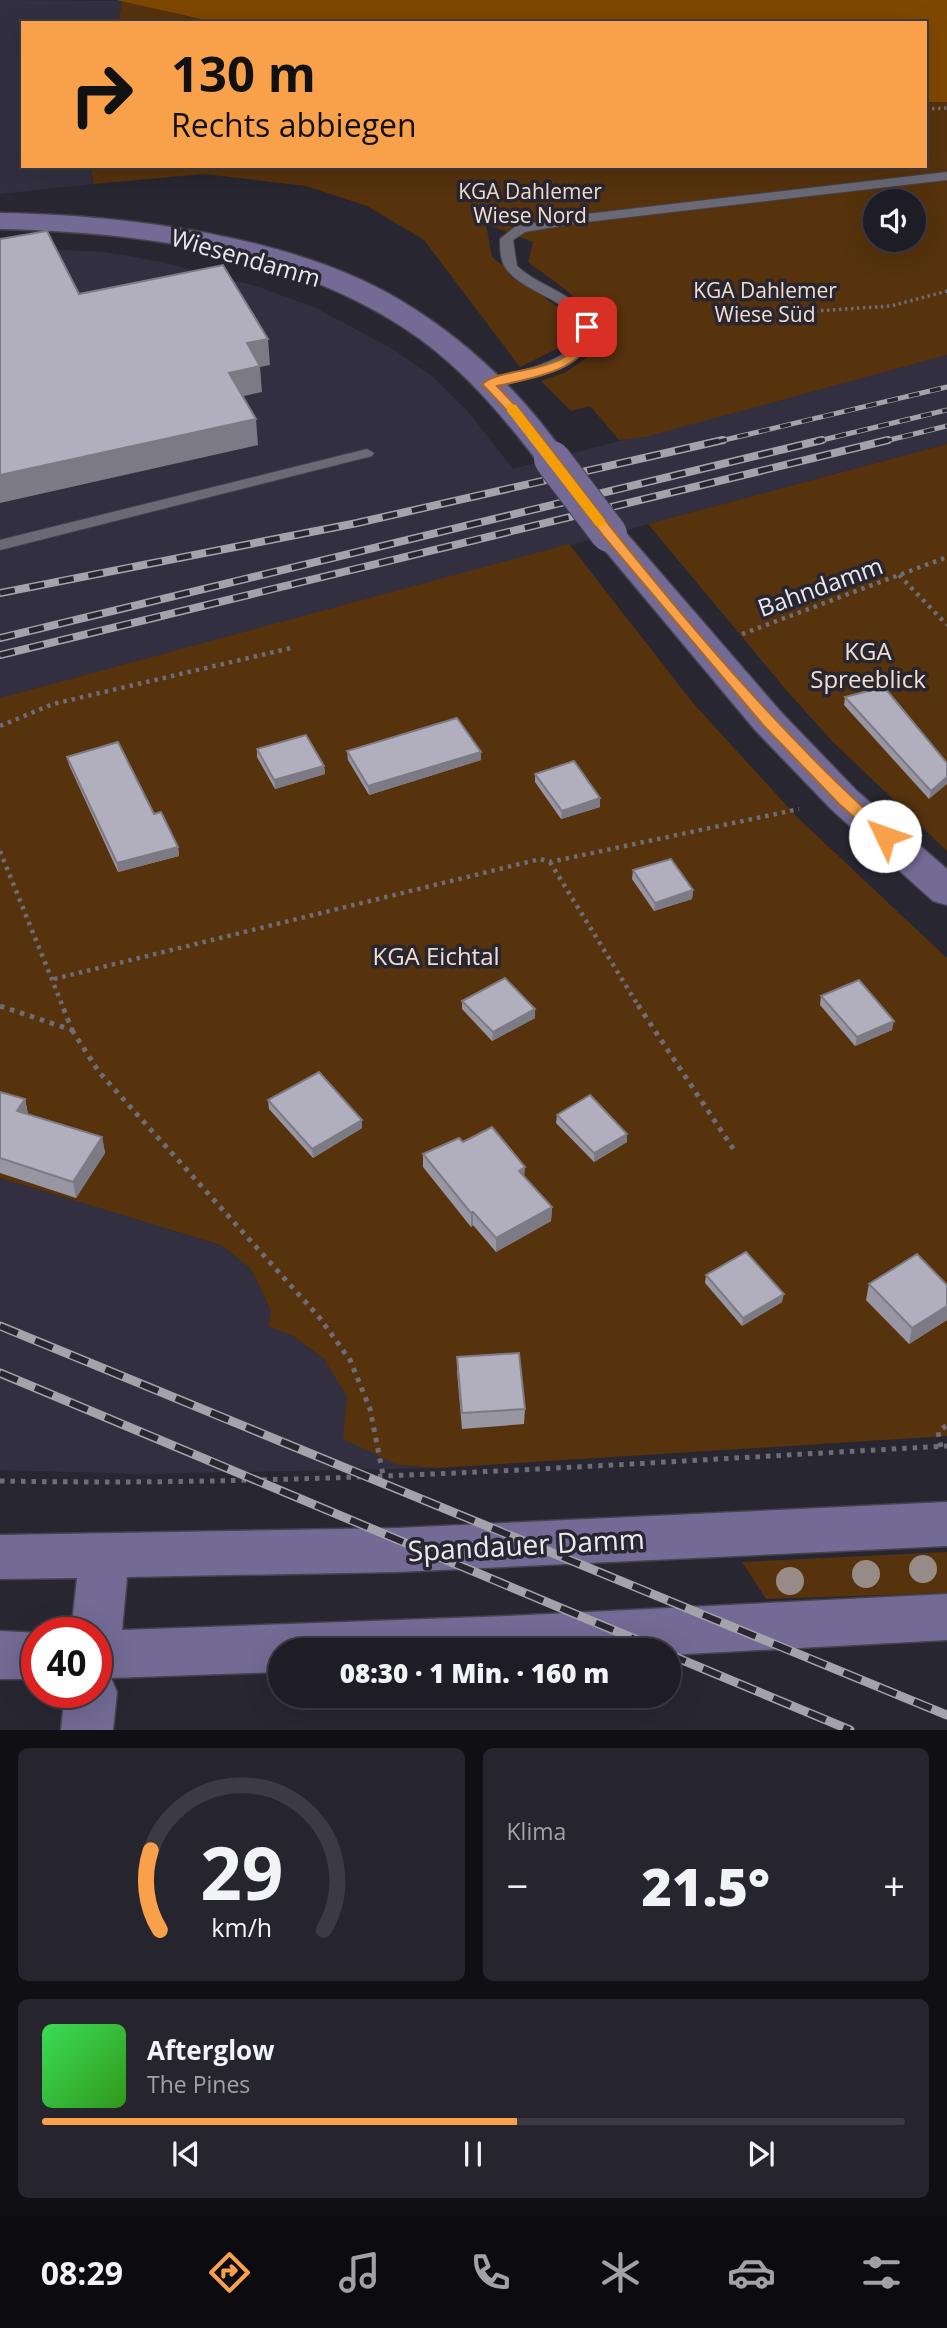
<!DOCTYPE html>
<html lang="de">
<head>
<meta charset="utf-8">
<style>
	:root { --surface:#1e1c25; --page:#26252d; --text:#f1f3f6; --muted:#a1a1a7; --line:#3c3a42; --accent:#f8a14a }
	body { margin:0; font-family:"Open Sans",sans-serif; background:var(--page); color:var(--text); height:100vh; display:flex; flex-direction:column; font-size:26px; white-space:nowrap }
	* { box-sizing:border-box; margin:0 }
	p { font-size:23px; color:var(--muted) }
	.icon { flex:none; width:38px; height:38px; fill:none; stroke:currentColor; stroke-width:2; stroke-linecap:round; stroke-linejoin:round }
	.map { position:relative; height:1730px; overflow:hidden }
	.sheet { display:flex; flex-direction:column; gap:18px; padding:18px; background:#100f14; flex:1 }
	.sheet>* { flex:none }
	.top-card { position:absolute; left:21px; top:21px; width:906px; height:147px; border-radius:0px; box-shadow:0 7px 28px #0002,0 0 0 2px var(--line); background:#f8a14a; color:#111; overflow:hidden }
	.buttons { position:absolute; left:863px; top:189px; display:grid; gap:14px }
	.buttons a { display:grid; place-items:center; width:63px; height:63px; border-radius:50%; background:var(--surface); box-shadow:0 7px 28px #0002,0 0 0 2px var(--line); font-size:35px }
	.speed { position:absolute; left:21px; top:1617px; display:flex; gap:14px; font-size:35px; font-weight:700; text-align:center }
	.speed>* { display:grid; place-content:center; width:91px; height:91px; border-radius:50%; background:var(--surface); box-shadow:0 7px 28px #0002,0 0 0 2px var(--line); line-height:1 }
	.speed .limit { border:10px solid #d22; background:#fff; color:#111 }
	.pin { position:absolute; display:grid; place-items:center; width:60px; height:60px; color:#fff; margin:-30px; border-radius:14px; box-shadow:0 4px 10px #0006 }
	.me { position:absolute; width:77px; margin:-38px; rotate:312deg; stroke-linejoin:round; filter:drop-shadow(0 0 5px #0008) }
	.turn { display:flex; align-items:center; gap:24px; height:147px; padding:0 35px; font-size:32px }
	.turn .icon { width:91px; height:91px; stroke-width:2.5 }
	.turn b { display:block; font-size:49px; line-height:60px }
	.big { font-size:52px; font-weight:800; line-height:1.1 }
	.sheet .widget { flex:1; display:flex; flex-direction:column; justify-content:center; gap:10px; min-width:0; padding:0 24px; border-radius:10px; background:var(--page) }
	.sheet .dial { align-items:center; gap:0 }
	.dial svg { height:182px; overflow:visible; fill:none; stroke:var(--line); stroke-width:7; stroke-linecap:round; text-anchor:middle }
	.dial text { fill:var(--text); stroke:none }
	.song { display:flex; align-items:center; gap:21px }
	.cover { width:84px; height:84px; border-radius:10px; background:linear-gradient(135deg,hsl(130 70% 55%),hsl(110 70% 35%)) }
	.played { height:7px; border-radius:4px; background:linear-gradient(90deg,var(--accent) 55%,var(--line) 55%) }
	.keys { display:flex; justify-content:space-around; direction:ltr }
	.heat { display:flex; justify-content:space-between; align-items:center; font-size:38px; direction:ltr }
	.sheet .tiles { flex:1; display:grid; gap:18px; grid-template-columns:1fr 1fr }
	.widget:last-child { grid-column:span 2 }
	.trip { position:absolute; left:268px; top:1638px; width:413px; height:70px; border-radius:35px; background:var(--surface); box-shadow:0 7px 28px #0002,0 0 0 2px var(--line); font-weight:800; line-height:70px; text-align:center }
	.dock { display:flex; height:112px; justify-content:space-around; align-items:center; background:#0c0b0f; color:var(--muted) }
	.dock .icon { width:49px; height:49px }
	.dock .current { color:var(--accent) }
	.dock b { font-size:32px; color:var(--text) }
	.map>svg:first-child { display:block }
	.built { fill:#322f40 }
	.green { fill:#56320d; fill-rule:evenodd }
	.water { fill:#7f4802 }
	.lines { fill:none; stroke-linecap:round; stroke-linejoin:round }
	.lane-casing { stroke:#45434d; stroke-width:2 }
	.secondary-casing { stroke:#45434d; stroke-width:3 }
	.path-far2 { stroke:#6e6c76; stroke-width:3.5; stroke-dasharray:2.5 3.5; stroke-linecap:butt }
	.path-far1 { stroke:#6e6c76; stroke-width:4.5; stroke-dasharray:3.5 5; stroke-linecap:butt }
	.path { stroke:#6e6c76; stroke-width:5; stroke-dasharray:4.5 6; stroke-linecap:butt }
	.lane { fill:#6b6976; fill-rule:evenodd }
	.secondary { fill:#736a95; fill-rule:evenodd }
	.rail-far2-casing { stroke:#a4a2ab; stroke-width:5 }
	.rail-far1-casing { stroke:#a4a2ab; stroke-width:8 }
	.rail-casing { stroke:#a4a2ab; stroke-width:9 }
	.rail-far2 { stroke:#282631; stroke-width:3.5; stroke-dasharray:11; stroke-linecap:butt }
	.rail-far1 { stroke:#282631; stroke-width:5; stroke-dasharray:15; stroke-linecap:butt }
	.rail { stroke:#282631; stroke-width:6; stroke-dasharray:19; stroke-linecap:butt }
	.secondary-bridge-casing { stroke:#45434d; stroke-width:38; stroke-linecap:butt }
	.secondary-bridge { stroke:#736a95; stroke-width:36 }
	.tree { fill:#978b87 }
	.wall { fill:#9896a3 }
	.shaded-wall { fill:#7c7a84 }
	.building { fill:#b1afbd; stroke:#7c7a84; stroke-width:2 }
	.route { fill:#f8a14a; stroke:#a16930; stroke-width:2 }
	.slow { fill:#f59e0b }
	.labels { text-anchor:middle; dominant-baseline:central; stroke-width:7; stroke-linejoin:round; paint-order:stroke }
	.far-park-label { font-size:21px; fill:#f2decd; stroke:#282631 }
	.street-label { font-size:24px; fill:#eae9f0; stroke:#282631 }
	.park-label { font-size:24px; fill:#f2decd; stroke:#282631 }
	.near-street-label { font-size:28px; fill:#eae9f0; stroke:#282631 }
</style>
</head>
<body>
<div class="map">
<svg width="947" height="1730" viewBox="0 0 947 1730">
	<rect width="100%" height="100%" fill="#282631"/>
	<path class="built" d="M 0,0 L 122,1 L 118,23 L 23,23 L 23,166 L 91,166 L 93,184 L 0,194 Z
		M 0,247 L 104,252 L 162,262 L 256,286 L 316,308 L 391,348 L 432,376 L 470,414 L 513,469 L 947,355 L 947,444 L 0,698 Z
		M 0,1178 L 221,1245 L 251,1269 L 271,1311 L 269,1326 L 293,1336 L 324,1359 L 347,1397 L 398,1465 L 438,1468 L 143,1474 L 0,1470 Z"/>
	<path class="green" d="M 122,1 L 219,23 L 118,23 Z
		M 926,102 L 947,102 L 947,355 L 645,437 L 619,440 L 590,406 L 571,411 L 541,381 L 566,372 L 593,353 C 603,306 561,288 528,262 L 533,242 L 486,224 L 492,257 L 566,314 L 576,339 L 520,367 L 424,240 L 367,206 L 306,186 L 204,174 L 93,184 L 91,166 L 926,166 ZM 875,201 L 914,201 L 914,240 L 875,240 Z
		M 947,444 L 947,851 L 832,741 L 787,691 L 648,524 Z
		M 569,544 L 693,703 L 798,818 L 947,958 L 947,1436 L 438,1468 L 398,1465 L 343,1439 L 347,1397 L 324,1359 L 293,1336 L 268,1326 L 271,1311 L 251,1269 L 221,1245 L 0,1178 L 0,698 Z
		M 947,1552 L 947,1593 L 766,1599 L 742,1562 Z"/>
	<path class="water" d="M 116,0 L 947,0 L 947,102 L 926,102 L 926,23 L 219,23 Z"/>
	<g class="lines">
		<defs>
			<path id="lane" d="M 947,172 L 947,180 L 578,223 L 525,232 L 513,240 L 517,266 C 535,283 562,290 580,307 C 632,359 520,381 488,388 L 481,384 L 483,381 C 512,374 624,351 562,306 C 545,294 521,287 507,270 C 500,261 500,250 500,239 L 516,226 L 578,215 Z
				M 367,449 L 374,453 L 372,456 L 0,550 L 0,540 Z"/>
			<path id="secondary" d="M 0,213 C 125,215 291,235 400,300 C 467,340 524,395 568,459 L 563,466 L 552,469 L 541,466 C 506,420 467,373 420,339 C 300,253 144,232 0,229 Z
				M 609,524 L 621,527 L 781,712 L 857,791 L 947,869 L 947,905 L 933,901 L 831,809 L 755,730 L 597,541 L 592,534 L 597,527 Z
				M 947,1502 L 947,1546 L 398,1572 L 127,1577 L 122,1630 L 508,1616 L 947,1594 L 947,1640 L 668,1655 L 668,1650 L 280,1650 L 280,1672 L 111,1678 L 117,1692 L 113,1730 L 61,1730 L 65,1692 L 96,1692 L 96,1633 L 71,1633 L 77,1578 L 0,1579 L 0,1535 L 398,1528 Z
				M 0,1631 L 41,1633 L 37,1633 L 37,1679 L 0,1679 Z"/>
		</defs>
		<use href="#lane" class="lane-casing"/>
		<use href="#secondary" class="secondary-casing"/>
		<path class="path-far2" d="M 926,109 L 947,108
			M 815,311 L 891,306 L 947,291"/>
		<path class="path-far1" d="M 899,575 L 947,625
			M 742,634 L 947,557
			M 0,726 L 53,704 L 291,648
			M 0,851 L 63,1007
			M 550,862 L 639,1007
			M 54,979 L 540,859 L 550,862 L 799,809"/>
		<path class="path" d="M 638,1005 L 734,1150
			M 0,1006 L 72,1030 L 62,1005
			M 72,1030 L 99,1072 L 319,1317 L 350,1360 L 370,1409 L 383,1475
			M 941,1447 L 938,1432 L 947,1425
			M 0,1481 C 316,1487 632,1463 947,1446"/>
		<use href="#lane" class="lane"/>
		<use href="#secondary" class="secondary"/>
		<defs>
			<path id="rail-far2" d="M 716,442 L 947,387
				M 814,442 L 947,410
				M 881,442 L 947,426"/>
			<path id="rail-far1" d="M 0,593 L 357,523 L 723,440
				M 0,638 L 822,440
				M 0,655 L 888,440"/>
			<path id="rail" d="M 0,1326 L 947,1715
				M 0,1373 L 661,1650
				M 668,1654 L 850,1730"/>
		</defs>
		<use href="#rail-far2" class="rail-far2-casing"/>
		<use href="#rail-far1" class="rail-far1-casing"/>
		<use href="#rail" class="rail-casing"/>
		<use href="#rail-far2" class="rail-far2"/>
		<use href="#rail-far1" class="rail-far1"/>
		<use href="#rail" class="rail"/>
		<defs>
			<path id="secondary-bridge" d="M 552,459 L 609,534"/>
		</defs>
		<use href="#secondary-bridge" class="secondary-bridge-casing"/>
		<use href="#secondary-bridge" class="secondary-bridge"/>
	</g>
	<g class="tree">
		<circle cx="923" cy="1569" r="14"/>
		<circle cx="866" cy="1574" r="14"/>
		<circle cx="790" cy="1581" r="14"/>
	</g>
	<path class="wall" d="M 845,697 L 947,763 L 929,799 L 844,705 Z
		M 257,749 L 324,766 L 325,774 L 275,789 L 257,757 Z
		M 347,751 L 481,760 L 369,795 L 348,760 Z
		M 67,757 L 178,847 L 179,856 L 118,872 L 69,765 Z
		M 535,774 L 600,807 L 561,819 L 535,782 Z
		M 633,870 L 693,890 L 692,899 L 654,911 L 632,879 Z
		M 821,996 L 892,1030 L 855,1046 L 820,1005 Z
		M 462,1001 L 535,1018 L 492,1041 L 462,1009 Z
		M 0,1092 L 25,1099 L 28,1114 L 102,1137 L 105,1153 L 76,1198 L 0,1173 Z
		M 268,1100 L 362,1120 L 362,1128 L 313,1158 L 269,1109 Z
		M 557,1115 L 627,1134 L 627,1142 L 594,1162 L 556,1123 Z
		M 463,1142 L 525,1177 L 552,1207 L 551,1221 L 496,1252 L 473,1225 L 471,1227 L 423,1167 L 423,1154 Z
		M 706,1275 L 782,1302 L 742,1326 L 705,1283 Z
		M 869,1284 L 947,1285 L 947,1320 L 909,1344 L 866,1300 Z
		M 457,1357 L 525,1409 L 524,1424 L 462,1429 L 457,1372 Z"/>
	<path class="shaded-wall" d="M 268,339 L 270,365 L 260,367 L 262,392 L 231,399 L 229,373 L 247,343 Z
		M 256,419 L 258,445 L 0,503 L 0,475 Z
		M 481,752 L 481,760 L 369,795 L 368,786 Z
		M 324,766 L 325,774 L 275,789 L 274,780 Z
		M 947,777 L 947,784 L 929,799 L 931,791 Z
		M 600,798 L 600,807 L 561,819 L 562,811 Z
		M 178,847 L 179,856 L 118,872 L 117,863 Z
		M 693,890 L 692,899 L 654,911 L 655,903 Z
		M 535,1009 L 535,1018 L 492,1041 L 493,1032 Z
		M 894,1021 L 892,1030 L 855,1046 L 857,1037 Z
		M 25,1099 L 28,1115 L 17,1111 Z
		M 362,1120 L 362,1128 L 313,1158 L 312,1149 Z
		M 627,1134 L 627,1142 L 594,1162 L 594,1153 Z
		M 102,1137 L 105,1153 L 76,1198 L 73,1182 Z
		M 525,1167 L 524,1181 L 519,1171 Z
		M 552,1207 L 551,1221 L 496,1252 L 496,1238 Z
		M 473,1212 L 473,1225 L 471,1227 L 471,1213 Z
		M 784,1294 L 782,1302 L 742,1326 L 743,1318 Z
		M 947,1306 L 947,1320 L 909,1344 L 912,1328 Z"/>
	<path class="building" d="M 47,231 L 79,294 L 223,265 L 268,339 L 247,343 L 260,366 L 229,373 L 256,419 L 0,475 L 0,239 Z
		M 884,687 L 947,763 L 947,777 L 931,791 L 845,697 Z
		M 457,718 L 481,752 L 368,786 L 347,751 Z
		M 306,735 L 324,766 L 274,780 L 257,749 Z
		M 118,742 L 154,814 L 161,812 L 178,847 L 117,863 L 67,757 Z
		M 574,761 L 600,798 L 562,811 L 535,774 Z
		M 671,859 L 693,890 L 655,903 L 633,870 Z
		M 505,978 L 535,1009 L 493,1032 L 462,1001 Z
		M 859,980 L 894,1021 L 857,1037 L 821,996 Z
		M 319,1072 L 362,1120 L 312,1149 L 268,1100 Z
		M 0,1092 L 25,1099 L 17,1111 L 102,1137 L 73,1182 L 0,1158 Z
		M 590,1095 L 627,1134 L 594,1153 L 557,1115 Z
		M 492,1127 L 525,1167 L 519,1171 L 552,1207 L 496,1238 L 473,1212 L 471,1213 L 423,1154 L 459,1138 L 463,1142 Z
		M 746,1252 L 784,1294 L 743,1318 L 706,1275 Z
		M 917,1254 L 947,1285 L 947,1306 L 912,1328 L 869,1284 Z
		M 519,1353 L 525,1409 L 462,1413 L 457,1357 Z"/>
	<path class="route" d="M 587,323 L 593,327 C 591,371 531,378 497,386 C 540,430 574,482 614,531 C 699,637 789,742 891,833 L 893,836 L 891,840 L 880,840 L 839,804 L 763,725 L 604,537 L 516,420 L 482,384 C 507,363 578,378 581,327 Z"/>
	<path class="slow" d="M 512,404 L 516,405 L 605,520 L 605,526 L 596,526 L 507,411 L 507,405 Z"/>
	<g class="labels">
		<g class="far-park-label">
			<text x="530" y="191">KGA Dahlemer<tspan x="530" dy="24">Wiese Nord</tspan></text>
			<text x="765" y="290">KGA Dahlemer<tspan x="765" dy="24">Wiese Süd</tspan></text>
		</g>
		<g class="street-label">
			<text transform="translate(246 257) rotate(16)">Wiesendamm</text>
			<text transform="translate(820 586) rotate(-20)">Bahndamm</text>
		</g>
		<g class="park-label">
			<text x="868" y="650">KGA<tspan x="868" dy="28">Spreeblick</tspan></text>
			<text x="436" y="955">KGA Eichtal</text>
		</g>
		<g class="near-street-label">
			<text transform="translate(526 1544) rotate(-3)">Spandauer Damm</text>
		</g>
	</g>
</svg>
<div class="buttons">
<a><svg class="icon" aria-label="sound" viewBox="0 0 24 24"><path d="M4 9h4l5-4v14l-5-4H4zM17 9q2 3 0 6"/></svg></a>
</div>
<div class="speed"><div class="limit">40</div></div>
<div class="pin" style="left:587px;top:327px;background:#d93025"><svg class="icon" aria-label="arrive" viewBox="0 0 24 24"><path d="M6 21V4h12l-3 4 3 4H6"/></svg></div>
<svg class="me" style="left:885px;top:836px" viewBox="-20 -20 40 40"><circle r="19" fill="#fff"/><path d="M0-13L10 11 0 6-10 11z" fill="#f8a14a"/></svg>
<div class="trip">08:30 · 1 Min. · 160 m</div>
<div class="top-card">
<div class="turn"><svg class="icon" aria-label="right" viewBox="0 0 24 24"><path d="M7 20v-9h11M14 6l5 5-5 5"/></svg><div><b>130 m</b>Rechts abbiegen</div></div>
</div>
</div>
<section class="sheet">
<div class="tiles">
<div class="widget dial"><svg viewBox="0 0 100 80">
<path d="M14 69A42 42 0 1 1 86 69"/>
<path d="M14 69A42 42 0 0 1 10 34" stroke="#f8a14a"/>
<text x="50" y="56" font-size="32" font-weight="700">29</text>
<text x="50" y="72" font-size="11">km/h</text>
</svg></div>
<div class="widget"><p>Klima</p>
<div class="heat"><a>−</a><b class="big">21.5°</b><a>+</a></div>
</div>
<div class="widget">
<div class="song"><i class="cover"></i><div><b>Afterglow</b><p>The Pines</p></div></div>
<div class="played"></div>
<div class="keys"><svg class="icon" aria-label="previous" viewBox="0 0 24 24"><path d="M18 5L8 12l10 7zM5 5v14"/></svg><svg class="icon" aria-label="pause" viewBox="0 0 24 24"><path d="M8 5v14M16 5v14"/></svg><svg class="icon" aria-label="next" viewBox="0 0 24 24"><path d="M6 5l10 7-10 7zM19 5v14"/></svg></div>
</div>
</div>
</section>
<nav class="dock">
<b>08:29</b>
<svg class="icon current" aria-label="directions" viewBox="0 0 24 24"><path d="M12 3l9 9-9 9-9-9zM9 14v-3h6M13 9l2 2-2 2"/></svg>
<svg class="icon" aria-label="music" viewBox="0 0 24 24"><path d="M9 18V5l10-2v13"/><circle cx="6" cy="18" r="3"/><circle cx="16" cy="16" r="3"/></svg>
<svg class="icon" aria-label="phone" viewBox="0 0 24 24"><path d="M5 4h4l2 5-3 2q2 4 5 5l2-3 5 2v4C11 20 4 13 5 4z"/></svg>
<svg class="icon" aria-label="climate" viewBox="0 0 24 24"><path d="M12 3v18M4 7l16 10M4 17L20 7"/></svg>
<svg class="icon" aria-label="car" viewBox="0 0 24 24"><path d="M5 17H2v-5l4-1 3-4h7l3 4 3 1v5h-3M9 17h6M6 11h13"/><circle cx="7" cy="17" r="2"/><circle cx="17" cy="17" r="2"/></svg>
<svg class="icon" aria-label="filters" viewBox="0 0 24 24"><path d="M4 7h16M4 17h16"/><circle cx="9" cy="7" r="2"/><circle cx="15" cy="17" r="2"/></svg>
</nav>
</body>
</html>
